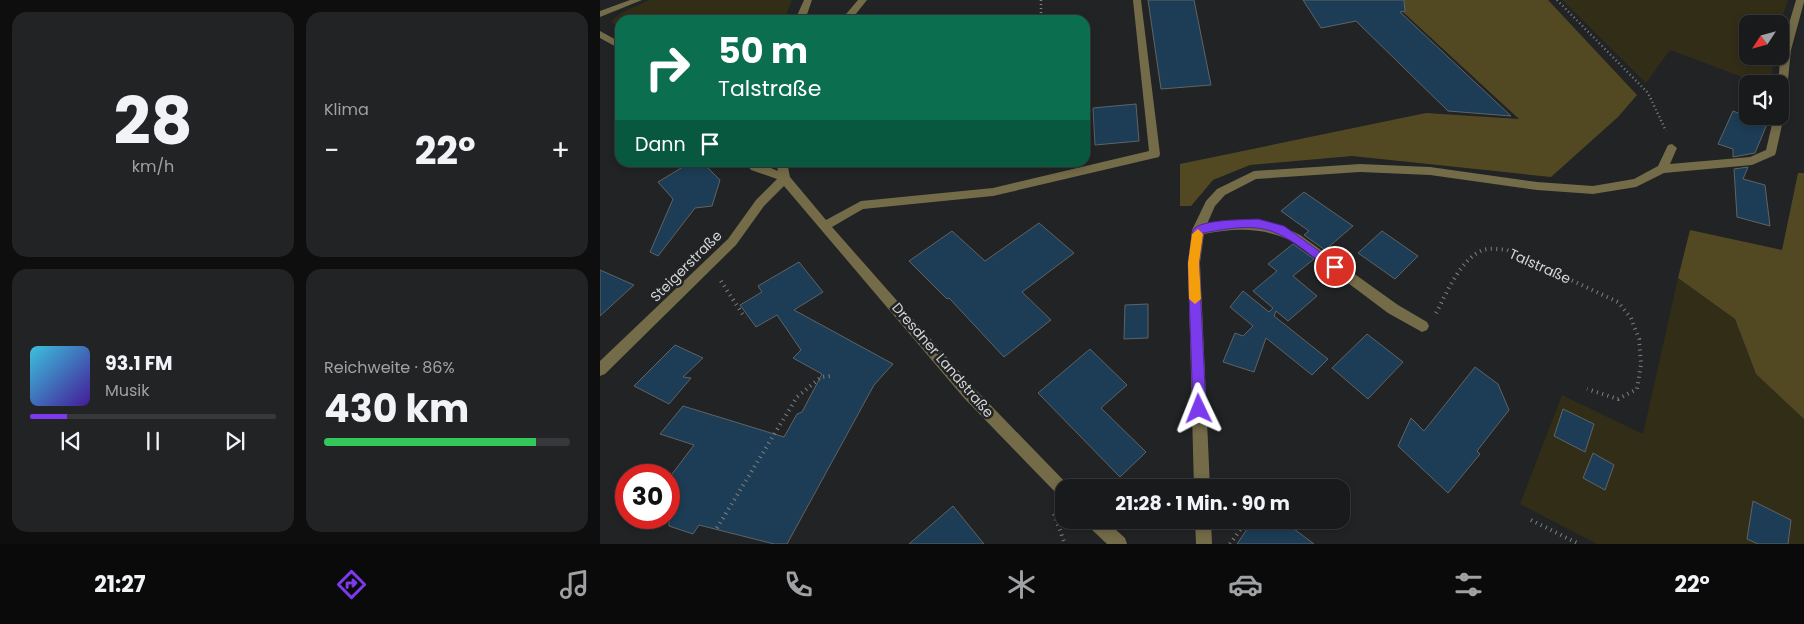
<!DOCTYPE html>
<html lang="de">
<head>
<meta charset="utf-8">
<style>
	:root { --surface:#191a1c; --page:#222325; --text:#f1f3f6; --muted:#9fa1a3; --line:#37383b; --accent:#7c3aed }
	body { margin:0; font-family:Poppins,sans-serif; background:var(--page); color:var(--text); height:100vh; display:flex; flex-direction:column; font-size:19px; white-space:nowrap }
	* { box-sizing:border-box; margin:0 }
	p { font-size:16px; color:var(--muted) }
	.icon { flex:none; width:28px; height:28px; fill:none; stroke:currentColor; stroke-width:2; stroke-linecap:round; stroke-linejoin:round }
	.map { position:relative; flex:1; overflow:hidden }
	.panel { display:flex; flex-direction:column; gap:12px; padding:12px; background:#0e0e0f; width:600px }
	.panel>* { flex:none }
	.banner { position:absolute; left:15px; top:15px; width:475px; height:152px; border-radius:15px; box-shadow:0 2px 8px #0003,0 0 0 1px var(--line); background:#0b6e4f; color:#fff; overflow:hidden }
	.needle { width:32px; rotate:234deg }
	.buttons { position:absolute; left:1139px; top:15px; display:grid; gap:10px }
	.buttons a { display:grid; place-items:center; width:50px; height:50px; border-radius:10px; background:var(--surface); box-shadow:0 2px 8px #0003,0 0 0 1px var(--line); font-size:25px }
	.speed { position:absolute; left:15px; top:464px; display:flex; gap:10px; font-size:25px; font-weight:700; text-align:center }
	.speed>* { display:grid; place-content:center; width:65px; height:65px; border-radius:50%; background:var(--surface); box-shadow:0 2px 8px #0003,0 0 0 1px var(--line); line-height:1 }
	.speed .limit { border:8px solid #d22; background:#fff; color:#111 }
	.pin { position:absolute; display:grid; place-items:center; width:42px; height:42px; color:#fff; margin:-21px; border:2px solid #fff; border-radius:50%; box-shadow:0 1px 5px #0007 }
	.me { position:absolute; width:55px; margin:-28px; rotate:358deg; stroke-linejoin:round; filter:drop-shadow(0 0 4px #0008) }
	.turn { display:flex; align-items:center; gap:18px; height:105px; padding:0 20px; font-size:22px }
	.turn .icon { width:65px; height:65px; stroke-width:2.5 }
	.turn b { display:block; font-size:35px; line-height:42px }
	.then { display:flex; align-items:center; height:48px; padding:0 20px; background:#0003; gap:10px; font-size:19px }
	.big { font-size:38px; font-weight:700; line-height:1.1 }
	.panel .widget { flex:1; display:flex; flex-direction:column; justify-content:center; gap:8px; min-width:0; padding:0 18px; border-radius:15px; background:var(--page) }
	.panel .dial { align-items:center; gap:0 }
	.dial b { font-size:65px; line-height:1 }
	.song { display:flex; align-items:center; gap:15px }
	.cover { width:60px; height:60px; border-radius:8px; background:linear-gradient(135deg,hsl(190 70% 55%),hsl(260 70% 35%)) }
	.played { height:5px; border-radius:2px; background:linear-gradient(90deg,var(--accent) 15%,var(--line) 15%) }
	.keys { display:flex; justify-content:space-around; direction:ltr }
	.heat { display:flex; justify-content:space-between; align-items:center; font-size:28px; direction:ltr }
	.charge { height:8px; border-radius:4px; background:linear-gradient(90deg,#34c759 86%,var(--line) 0) }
	.panel .tiles { flex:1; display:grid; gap:12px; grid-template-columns:repeat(2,1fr) }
	.trip { position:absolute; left:455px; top:479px; width:295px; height:50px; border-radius:15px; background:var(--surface); box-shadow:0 2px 8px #0003,0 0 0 1px var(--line); font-weight:700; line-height:50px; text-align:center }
	.tabs { display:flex; height:80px; justify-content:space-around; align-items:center; background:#0a0a0b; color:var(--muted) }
	.tabs .icon { width:35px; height:35px }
	.tabs .active { color:var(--accent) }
	.tabs b { font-size:22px; color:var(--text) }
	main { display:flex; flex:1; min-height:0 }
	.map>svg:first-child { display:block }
	.green { fill:#322d17 }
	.forest { fill:#524923 }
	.building { fill:#1c3d55; stroke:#606365 }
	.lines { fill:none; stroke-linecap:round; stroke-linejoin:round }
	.path-far1 { stroke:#7f8183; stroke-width:2.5; stroke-dasharray:1 3; stroke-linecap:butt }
	.path { stroke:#7f8183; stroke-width:4; stroke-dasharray:1 4.5; stroke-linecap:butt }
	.minor { fill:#746b48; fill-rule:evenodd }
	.route { fill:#7c3aed; stroke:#51269a }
	.slow { fill:#f59e0b }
	.labels { text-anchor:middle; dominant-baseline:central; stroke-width:5; stroke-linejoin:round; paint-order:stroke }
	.street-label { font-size:14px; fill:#d4d5d7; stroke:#212325 }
</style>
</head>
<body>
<main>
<section class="panel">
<div class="tiles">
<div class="widget dial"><b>28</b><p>km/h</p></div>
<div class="widget"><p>Klima</p>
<div class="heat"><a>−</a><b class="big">22°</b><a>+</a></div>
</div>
<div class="widget">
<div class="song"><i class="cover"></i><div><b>93.1 FM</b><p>Musik</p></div></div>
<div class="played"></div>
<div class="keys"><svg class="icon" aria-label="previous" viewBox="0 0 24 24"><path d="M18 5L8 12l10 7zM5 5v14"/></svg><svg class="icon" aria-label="pause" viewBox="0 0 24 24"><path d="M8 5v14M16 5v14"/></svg><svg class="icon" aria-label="next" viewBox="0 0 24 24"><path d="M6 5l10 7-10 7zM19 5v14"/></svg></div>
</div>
<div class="widget"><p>Reichweite · 86%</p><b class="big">430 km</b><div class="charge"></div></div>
</div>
</section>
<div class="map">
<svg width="1204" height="544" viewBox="0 0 1204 544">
	<rect width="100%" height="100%" fill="#212325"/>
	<path class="green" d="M 49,0 L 192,0 L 184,20 L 20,20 L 20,29 L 11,21 L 21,13 Z
		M 962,0 L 1188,0 L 1180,24 L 1148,24 L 1148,56 L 1174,56 L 1171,84 L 1161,84 L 1070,50 L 1046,83 Z
		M 1078,278 L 1135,319 L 1156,374 L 1204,419 L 1204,544 L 997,544 L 920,504 L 962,395 L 1043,434 Z"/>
	<path class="forest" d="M 790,0 L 948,0 L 1037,95 L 1018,117 L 951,177 L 752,156 L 650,165 L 613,180 L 591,206 L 580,206 L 580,164 L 826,113 L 919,119 Z
		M 1198,173 L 1204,173 L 1204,419 L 1156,374 L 1135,319 L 1078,278 L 1090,230 L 1182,250 Z"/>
	<path class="building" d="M 548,0 L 594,0 L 611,85 L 561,89 Z
		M 703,0 L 804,0 L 805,11 L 800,12 L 911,116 L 848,111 L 756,21 L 721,28 Z
		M 536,104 L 539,141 L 495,145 L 493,108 Z
		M 1133,111 L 1167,124 L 1155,153 L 1133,157 L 1133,149 L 1118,144 Z
		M 91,162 L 102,162 L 120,180 L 112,206 L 95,208 L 58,256 L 50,252 L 73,199 L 58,182 Z
		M 1148,167 L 1143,179 L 1165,185 L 1170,226 L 1137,217 L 1134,169 Z
		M 704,192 L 753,226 L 725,250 L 704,235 L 709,231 L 681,211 Z
		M 439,223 L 474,253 L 422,292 L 451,320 L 404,357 L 349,298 L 347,299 L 309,261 L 352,231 L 385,261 Z
		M 782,231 L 818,256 L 795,279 L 758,253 Z
		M 693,244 L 714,259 L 693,276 L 717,296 L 688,321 L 676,311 L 674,316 L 728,359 L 712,375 L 666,338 L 654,372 L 623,362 L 635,333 L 643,336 L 653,326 L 630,307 L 643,291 L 669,312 L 673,308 L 653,291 L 677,271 L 668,264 Z
		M 199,262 L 223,292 L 194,310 L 293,364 L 274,385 L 187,544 L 174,544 L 99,525 L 93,534 L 69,526 L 69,478 L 94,445 L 60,434 L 83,406 L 184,437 L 197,414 L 202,412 L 222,374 L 193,358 L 201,350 L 177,315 L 156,327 L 140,305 L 162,292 L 158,286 Z
		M 0,270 L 34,285 L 0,316 Z
		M 548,304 L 548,338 L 524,339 L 525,305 Z
		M 767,334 L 803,362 L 768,399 L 732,368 Z
		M 75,345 L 103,358 L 83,377 L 91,378 L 69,404 L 34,386 Z
		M 490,349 L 527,385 L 501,408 L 546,452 L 520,477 L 438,393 Z
		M 875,367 L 898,384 L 909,410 L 877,451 L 880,454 L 848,493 L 798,446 L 811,418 L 824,431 Z
		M 963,409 L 994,424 L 985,452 L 954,436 Z
		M 993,453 L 1014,465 L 1005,490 L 983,478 Z
		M 1153,501 L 1191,520 L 1188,544 L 1158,544 L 1147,539 Z
		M 353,506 L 384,544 L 309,544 Z
		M 653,520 L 682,520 L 714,544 L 637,544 Z"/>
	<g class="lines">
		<path class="path-far1" d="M 441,0 L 441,20
			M 957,0 L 1048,93 L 1066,131"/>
		<path class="path" d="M 121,281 L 145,318
			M 836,313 C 847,293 860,259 883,250 C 891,248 899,249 907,250 L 1018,302 L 1031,318 L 1039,339 L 1041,364 L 1037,389 L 1018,399 L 987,389
			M 454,514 L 465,544
			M 931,520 L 979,544
			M 117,528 L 197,397 L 221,377 L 231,376
			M 630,544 L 647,520"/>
		<path class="minor" d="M 30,0 L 42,0 L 0,17 L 0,11 Z
			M 204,0 L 212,0 L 205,20 L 195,20 Z
			M 258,0 L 267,0 L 251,20 L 241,20 Z
			M 533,0 L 541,0 L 560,154 L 559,157 L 393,196 L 263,209 L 232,227 L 374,388 L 469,486 L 470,488 L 464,488 L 464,499 L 459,496 L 364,398 L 184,186 L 164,206 L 136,245 L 5,374 L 0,376 L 0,361 L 128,239 L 156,200 L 177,179 L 151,170 L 145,162 L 157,162 L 178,171 L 176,162 L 187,162 L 190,177 L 226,220 L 261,201 L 393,188 L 549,151 Z
			M 1196,0 L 1204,0 L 1204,2 L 1191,50 L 1185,109 L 1180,113 L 1180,84 L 1178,84 L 1181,50 Z
			M 0,31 L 20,42 L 20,49 L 0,38 Z
			M 1180,113 L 1184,116 L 1176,152 L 1175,155 L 1152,165 L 1064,173 L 1036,187 L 993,194 L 937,190 L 830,175 L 760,172 L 656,179 L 625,195 L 615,206 L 607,224 C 641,218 669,219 700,235 L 798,305 L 827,322 L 829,326 L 827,330 L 822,332 L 788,313 L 692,241 C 662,227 635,228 604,234 L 600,263 L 610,488 L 594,488 L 588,263 L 592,230 L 606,201 L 617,189 L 654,171 L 760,164 L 830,167 L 937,182 L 993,186 L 1034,179 L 1058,166 L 1068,145 L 1072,144 L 1077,148 L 1070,164 L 1150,157 L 1166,150 L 1174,116 L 1180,116 Z
			M 486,520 L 505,520 L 525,538 L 527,544 L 507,544 L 488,526 Z
			M 595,520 L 611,520 L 612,544 L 596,544 Z"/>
	</g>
	<path class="route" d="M 658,219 L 684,226 L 741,267 L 739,270 L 731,270 C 714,258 695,241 676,233 C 654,223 626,229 603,233 L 599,263 L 606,409 L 604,414 L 599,415 L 595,414 L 593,409 L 588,263 L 593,230 C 600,219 645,220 658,219 Z"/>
	<path class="slow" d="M 598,229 L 603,234 L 599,263 L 601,299 L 595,304 L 589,299 L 588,263 L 592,234 Z"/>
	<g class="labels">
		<g class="street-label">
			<text transform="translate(86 266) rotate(-45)">Steigerstraße</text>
			<text transform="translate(940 266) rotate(24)">Talstraße</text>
			<text transform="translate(343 360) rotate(49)">Dresdner Landstraße</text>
		</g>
	</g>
</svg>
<div class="buttons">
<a><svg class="needle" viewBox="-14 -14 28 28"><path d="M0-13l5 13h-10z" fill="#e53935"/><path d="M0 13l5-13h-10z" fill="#9fa1a3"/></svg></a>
<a><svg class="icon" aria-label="sound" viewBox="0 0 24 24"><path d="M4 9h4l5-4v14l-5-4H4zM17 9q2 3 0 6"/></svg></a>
</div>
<div class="speed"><div class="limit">30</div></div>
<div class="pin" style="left:735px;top:267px;background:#d93025"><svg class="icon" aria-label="arrive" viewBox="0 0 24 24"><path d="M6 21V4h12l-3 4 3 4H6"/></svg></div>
<svg class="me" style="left:599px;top:409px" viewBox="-20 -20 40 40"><path d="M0-17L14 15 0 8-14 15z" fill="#7c3aed" stroke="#fff" stroke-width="4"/></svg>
<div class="trip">21:28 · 1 Min. · 90 m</div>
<div class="banner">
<div class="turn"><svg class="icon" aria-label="right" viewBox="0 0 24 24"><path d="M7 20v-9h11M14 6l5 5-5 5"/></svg><div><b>50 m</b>Talstraße</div></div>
<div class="then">Dann<svg class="icon" aria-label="arrive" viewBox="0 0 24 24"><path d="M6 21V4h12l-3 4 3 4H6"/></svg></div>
</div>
</div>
</main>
<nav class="tabs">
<b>21:27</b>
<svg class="icon active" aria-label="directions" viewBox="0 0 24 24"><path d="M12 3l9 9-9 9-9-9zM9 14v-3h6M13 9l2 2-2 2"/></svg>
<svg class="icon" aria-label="music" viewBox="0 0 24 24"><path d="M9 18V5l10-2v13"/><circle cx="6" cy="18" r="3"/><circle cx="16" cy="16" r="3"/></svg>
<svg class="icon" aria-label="phone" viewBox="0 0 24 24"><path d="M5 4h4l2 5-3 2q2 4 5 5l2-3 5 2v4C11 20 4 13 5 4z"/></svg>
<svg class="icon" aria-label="climate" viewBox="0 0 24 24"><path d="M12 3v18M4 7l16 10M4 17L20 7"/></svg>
<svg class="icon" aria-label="car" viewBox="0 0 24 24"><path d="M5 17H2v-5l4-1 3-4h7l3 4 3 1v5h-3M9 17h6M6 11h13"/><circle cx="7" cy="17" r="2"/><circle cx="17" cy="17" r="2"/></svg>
<svg class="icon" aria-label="filters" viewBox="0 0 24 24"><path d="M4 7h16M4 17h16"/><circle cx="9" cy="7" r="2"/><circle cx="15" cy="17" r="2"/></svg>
<b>22°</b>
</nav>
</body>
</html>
